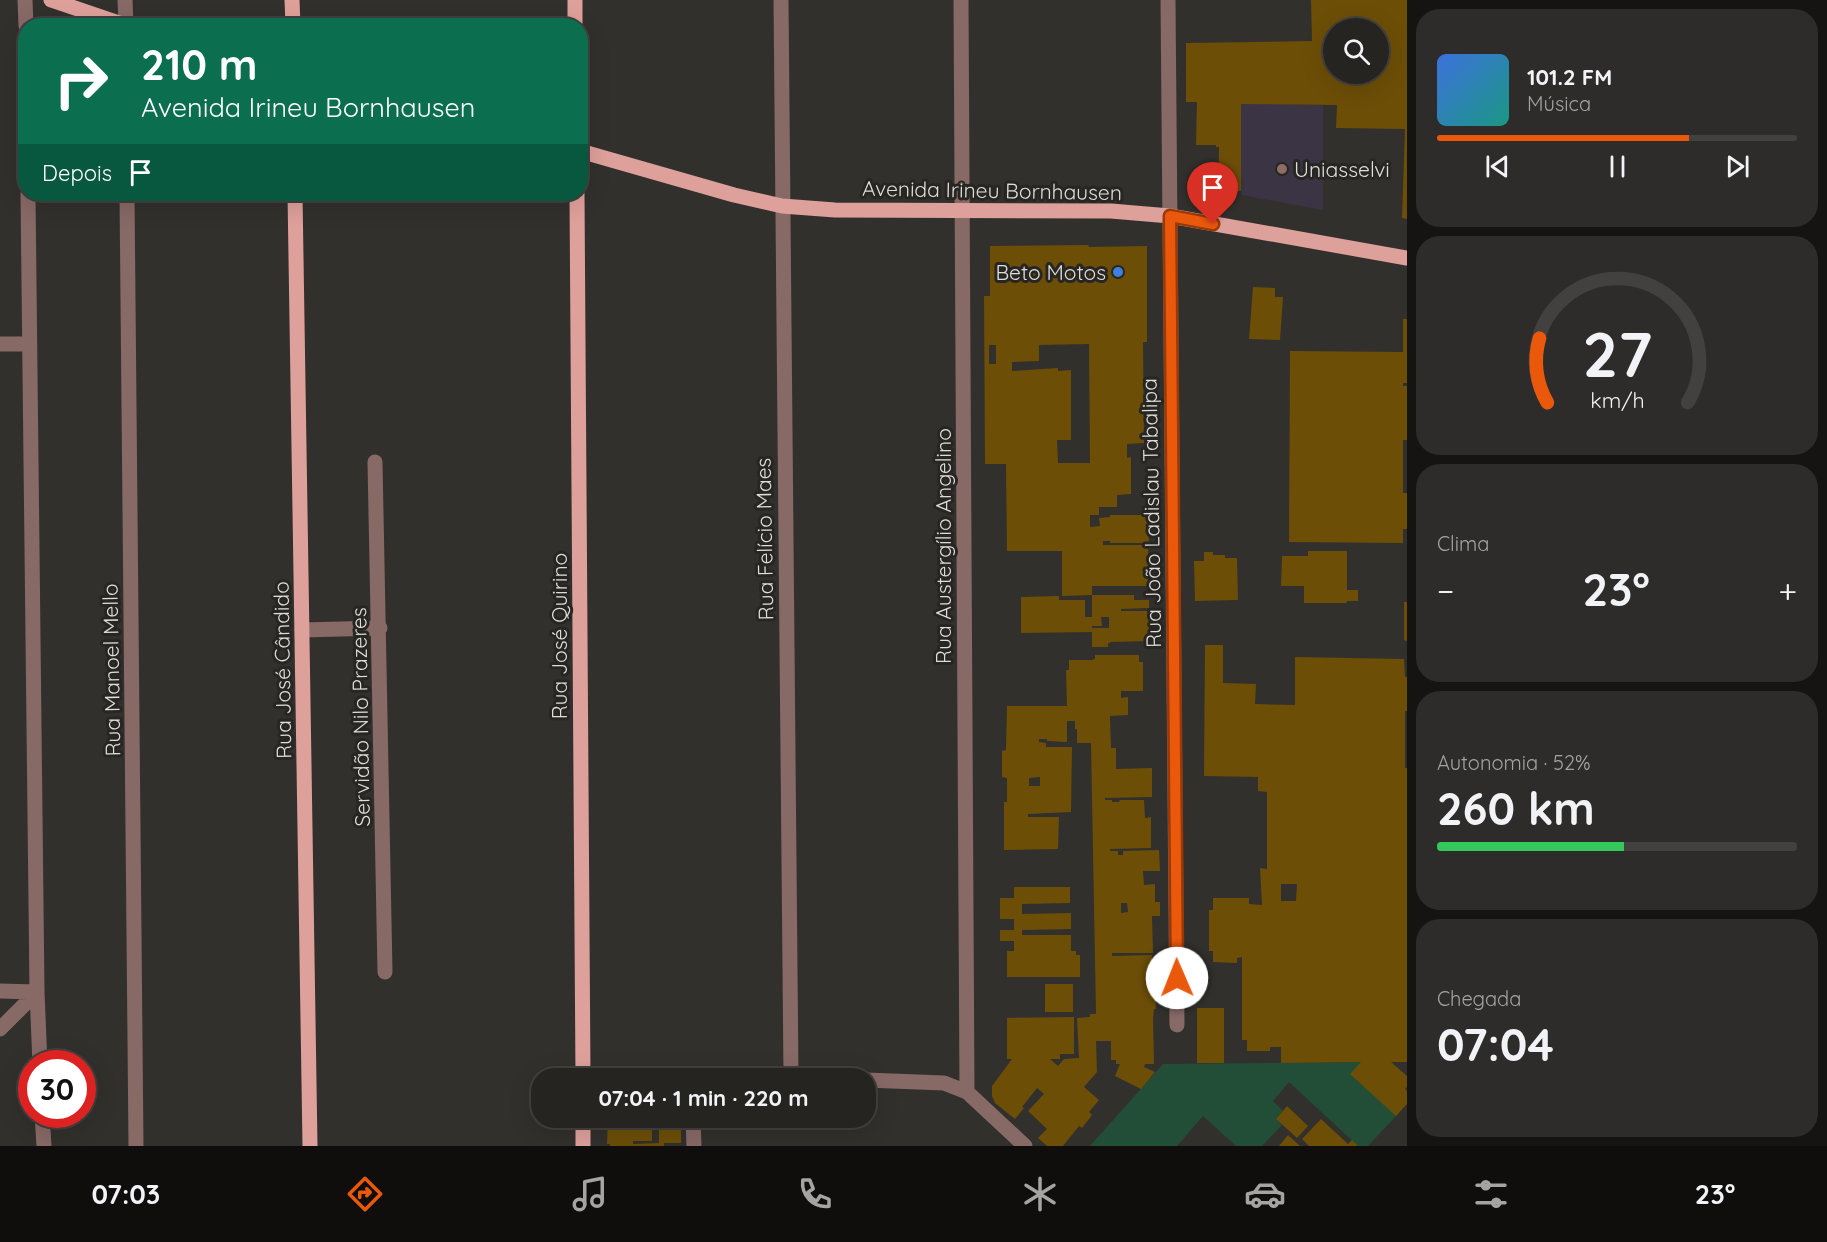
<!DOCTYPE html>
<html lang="pt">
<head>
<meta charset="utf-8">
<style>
	:root { --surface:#262421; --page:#2e2c2a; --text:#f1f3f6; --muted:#a4a4a5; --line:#42413f; --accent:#ea580c }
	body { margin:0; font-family:Quicksand,sans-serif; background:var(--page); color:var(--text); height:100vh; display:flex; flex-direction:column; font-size:22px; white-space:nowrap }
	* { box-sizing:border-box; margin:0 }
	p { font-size:20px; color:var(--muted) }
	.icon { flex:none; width:33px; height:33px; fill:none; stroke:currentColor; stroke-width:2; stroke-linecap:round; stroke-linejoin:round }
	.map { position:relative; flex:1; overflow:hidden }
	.sheet { display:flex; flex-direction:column; gap:9px; padding:9px; background:#151412; width:420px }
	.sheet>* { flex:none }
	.banner { position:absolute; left:18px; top:18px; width:570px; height:183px; border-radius:24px; box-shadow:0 6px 24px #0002,0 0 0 2px var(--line); background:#0b6e4f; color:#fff; overflow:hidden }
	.buttons { position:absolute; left:1323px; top:18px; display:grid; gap:12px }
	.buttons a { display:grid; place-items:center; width:66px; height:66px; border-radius:50%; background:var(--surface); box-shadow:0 6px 24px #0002,0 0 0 2px var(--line); font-size:30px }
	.speed { position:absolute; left:18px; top:1050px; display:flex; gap:12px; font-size:30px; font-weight:700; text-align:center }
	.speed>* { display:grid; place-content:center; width:78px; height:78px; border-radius:50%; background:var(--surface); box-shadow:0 6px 24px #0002,0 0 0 2px var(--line); line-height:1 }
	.speed .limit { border:9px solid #d22; background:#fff; color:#111 }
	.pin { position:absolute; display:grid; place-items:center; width:51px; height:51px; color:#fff; margin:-62px -26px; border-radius:50% 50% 50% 0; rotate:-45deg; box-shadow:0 0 6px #0007 }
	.pin .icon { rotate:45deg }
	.me { position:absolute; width:66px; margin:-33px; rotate:359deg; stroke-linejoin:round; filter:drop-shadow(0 0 4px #0008) }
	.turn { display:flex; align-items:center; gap:21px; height:126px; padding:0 24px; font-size:27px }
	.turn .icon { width:78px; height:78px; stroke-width:2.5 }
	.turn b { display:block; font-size:42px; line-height:51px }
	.then { display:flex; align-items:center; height:57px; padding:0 24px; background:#0003; gap:12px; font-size:22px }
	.big { font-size:45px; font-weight:700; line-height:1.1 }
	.sheet .widget { flex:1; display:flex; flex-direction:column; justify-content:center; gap:9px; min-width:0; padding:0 21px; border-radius:24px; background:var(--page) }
	.sheet .dial { align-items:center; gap:0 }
	.dial svg { height:156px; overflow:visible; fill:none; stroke:var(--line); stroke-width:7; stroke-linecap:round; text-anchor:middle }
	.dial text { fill:var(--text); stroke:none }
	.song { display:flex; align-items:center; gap:18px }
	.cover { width:72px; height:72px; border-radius:9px; background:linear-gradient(135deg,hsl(220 70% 55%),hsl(170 70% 35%)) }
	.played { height:6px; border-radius:3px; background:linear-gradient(90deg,var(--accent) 70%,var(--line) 70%) }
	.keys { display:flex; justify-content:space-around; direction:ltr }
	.heat { display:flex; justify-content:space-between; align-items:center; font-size:33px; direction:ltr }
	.charge { height:9px; border-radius:4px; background:linear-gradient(90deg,#34c759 52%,var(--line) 0) }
	.trip { position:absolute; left:531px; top:1068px; width:345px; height:60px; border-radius:24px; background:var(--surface); box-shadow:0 6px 24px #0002,0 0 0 2px var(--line); font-weight:700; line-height:60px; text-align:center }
	.menu { display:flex; height:96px; justify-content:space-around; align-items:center; background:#0f0e0d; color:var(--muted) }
	.menu .icon { width:42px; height:42px }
	.menu .selected { color:var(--accent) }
	.menu b { font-size:27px; color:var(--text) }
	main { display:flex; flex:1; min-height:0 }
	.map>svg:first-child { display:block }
	.education { fill:#3b3445 }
	.green { fill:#224e37 }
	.building { fill:#6c4e07; fill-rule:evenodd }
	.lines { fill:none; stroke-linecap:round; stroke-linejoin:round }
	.minor { stroke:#876966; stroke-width:15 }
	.major { stroke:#dea09b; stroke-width:15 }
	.route-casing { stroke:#983908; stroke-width:15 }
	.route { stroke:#ea580c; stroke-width:10 }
	.education-dot { fill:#8d6e63; stroke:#282622; stroke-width:2 }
	.shop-dot { fill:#3f7fe0; stroke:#282622; stroke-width:2 }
	.labels { text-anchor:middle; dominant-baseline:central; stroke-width:6; stroke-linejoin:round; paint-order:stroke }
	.poi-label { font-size:21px; fill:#dfdddb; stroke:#282622; text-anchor:start }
	.street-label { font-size:21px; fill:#dfdddb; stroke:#282622 }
</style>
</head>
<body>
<main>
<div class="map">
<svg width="1407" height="1146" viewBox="0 0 1407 1146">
	<rect width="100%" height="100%" fill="#32302c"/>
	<path class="education" d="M 1290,103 L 1290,105 L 1323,105 L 1323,210 L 1241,195 L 1241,104 Z"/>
	<path class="green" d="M 1361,1062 L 1396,1116 L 1368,1146 L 1358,1146 L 1289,1082 L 1273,1101 L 1283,1111 L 1276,1119 L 1282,1125 L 1262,1146 L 1236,1146 L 1203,1116 L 1177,1146 L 1090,1146 L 1163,1064 Z"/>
	<path class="building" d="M 1311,0 L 1407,0 L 1407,219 L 1402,218 L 1405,129 L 1336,128 L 1337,105 L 1241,104 L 1241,191 L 1218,191 L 1219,147 L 1216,147 L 1216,145 L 1196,145 L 1197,102 L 1186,102 L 1186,43 L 1312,41 ZM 1334,28 L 1378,28 L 1378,74 L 1334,74 Z
		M 1088,245 L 1089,247 L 1147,246 L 1147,342 L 1143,342 L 1144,443 L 1127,444 L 1127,458 L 1131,457 L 1131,494 L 1117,495 L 1117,507 L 1099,507 L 1099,515 L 1090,515 L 1090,527 L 1100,526 L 1099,518 L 1110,517 L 1110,515 L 1148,515 L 1149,543 L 1110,543 L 1110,541 L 1103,541 L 1103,545 L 1148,545 L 1148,586 L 1092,586 L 1092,595 L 1062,596 L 1062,551 L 1007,551 L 1006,464 L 985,464 L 984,296 L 990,296 L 990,246 ZM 1089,344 L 1090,463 L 1058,463 L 1057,440 L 1071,440 L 1071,370 L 1058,371 L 1058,368 L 1012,371 L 1012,362 L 1039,361 L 1039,345 ZM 989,345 L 996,345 L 996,364 L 989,364 Z
		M 1253,287 L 1275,288 L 1275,297 L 1283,297 L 1280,340 L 1249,339 Z
		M 1403,319 L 1407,319 L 1407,383 L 1403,383 L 1403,386 L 1407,386 L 1407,440 L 1403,440 L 1403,493 L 1407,493 L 1407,529 L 1403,529 L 1403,543 L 1289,542 L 1290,351 L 1403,352 Z
		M 1308,551 L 1347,551 L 1347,590 L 1358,590 L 1358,601 L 1347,601 L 1346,603 L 1304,603 L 1304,586 L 1281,586 L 1282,556 L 1308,556 Z
		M 1204,552 L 1213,552 L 1213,555 L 1225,555 L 1225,558 L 1237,558 L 1238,600 L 1195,601 L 1194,561 L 1204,561 Z
		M 1092,595 L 1134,595 L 1134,600 L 1149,600 L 1149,608 L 1121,609 L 1121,611 L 1148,611 L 1149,641 L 1110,642 L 1110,643 L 1108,643 L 1108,647 L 1092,647 L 1092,632 L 1021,633 L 1021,597 L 1059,596 L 1059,600 L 1085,600 L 1085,617 L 1092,617 ZM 1101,617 L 1109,617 L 1109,628 L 1092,628 L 1092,626 L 1102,626 Z
		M 1404,602 L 1407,602 L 1407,641 L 1404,640 Z
		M 1205,645 L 1223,645 L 1223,683 L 1256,684 L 1255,704 L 1295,705 L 1295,657 L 1404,659 L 1405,677 L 1407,677 L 1407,711 L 1405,711 L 1405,768 L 1407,768 L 1407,1062 L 1391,1062 L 1407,1076 L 1407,1087 L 1405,1089 L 1407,1091 L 1407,1104 L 1396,1116 L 1350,1074 L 1361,1062 L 1281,1063 L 1281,1047 L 1270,1047 L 1270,1051 L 1247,1051 L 1247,1040 L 1242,1040 L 1242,957 L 1237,958 L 1237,963 L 1213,962 L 1213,951 L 1209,951 L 1209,910 L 1213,910 L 1213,898 L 1249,898 L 1249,904 L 1262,905 L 1260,868 L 1267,869 L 1267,792 L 1258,791 L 1258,777 L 1204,776 ZM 1281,884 L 1297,884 L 1296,901 L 1281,901 Z
		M 1095,655 L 1139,655 L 1139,662 L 1143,662 L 1143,691 L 1121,691 L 1121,698 L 1128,697 L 1128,715 L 1110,716 L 1111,748 L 1116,748 L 1116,769 L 1152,768 L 1152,797 L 1105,798 L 1105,800 L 1112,800 L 1112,802 L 1119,802 L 1120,800 L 1144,800 L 1145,818 L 1151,817 L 1151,848 L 1110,849 L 1110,851 L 1118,851 L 1118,855 L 1123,855 L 1123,851 L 1159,850 L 1160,871 L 1143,871 L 1144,885 L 1155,884 L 1155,902 L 1160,902 L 1160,916 L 1152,916 L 1153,953 L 1112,953 L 1112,956 L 1152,955 L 1156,1009 L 1154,1009 L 1153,1018 L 1154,1064 L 1145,1064 L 1144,1067 L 1155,1072 L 1141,1089 L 1115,1076 L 1120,1064 L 1116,1064 L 1116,1060 L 1111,1060 L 1111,1041 L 1096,1041 L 1097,1072 L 1084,1087 L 1099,1100 L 1089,1112 L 1092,1115 L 1082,1128 L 1079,1126 L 1063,1146 L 1047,1146 L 1038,1138 L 1047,1129 L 1028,1111 L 1044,1094 L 1037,1088 L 1022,1107 L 1024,1108 L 1015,1119 L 995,1103 L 992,1096 L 992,1086 L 1012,1059 L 1007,1059 L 1007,1018 L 1074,1017 L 1074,1054 L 1060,1054 L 1060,1059 L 1050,1059 L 1058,1066 L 1064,1059 L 1079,1058 L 1077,1018 L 1090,1017 L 1090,1014 L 1096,1014 L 1091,743 L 1077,743 L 1077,729 L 1075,729 L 1075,721 L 1067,721 L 1067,742 L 1047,741 L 1047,739 L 1039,739 L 1039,742 L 1046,743 L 1046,747 L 1072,747 L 1071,812 L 1028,814 L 1028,817 L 1059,817 L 1058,849 L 1004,850 L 1004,802 L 1007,802 L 1007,778 L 1002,777 L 1002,751 L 1006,750 L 1007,706 L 1067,706 L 1066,670 L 1069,670 L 1069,660 L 1092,660 L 1095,659 ZM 1040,777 L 1040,786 L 1029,786 L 1029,778 ZM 1121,903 L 1127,903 L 1128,912 L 1121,913 Z
		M 1014,887 L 1070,887 L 1070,903 L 1022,904 L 1022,914 L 1071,913 L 1071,929 L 1022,930 L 1022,935 L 1071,935 L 1071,951 L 1076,951 L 1076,955 L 1080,955 L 1080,977 L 1007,977 L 1007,951 L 1014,951 L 1014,941 L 1000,941 L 1000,930 L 1014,930 L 1014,919 L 1000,919 L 1000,898 L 1014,898 Z
		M 1045,984 L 1073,984 L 1073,1012 L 1045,1012 Z
		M 1197,1008 L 1224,1008 L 1224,1063 L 1197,1063 Z
		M 1287,1106 L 1308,1126 L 1297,1138 L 1276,1119 Z
		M 608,1118 L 660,1118 L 660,1122 L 657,1122 L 657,1128 L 652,1128 L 652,1141 L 633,1141 L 633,1144 L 659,1143 L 659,1124 L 681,1124 L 681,1143 L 664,1143 L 664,1146 L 610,1146 L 610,1144 L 607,1144 Z
		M 1321,1119 L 1348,1144 L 1352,1140 L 1358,1146 L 1309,1146 L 1302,1139 Z
		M 1288,1135 L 1300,1146 L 1279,1146 Z"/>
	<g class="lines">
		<path class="minor" d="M 25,0 L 26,26
			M 125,0 L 126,26
			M 781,0 L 791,1077
			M 961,0 L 967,1092
			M 1168,0 L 1177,1025
			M 28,194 L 37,992 L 40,1064
			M 127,194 L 136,1146
			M 0,344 L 29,344
			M 375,462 L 385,972
			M 302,630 L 380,628
			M 0,991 L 37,992
			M 0,1029 L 37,992
			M 765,1078 L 824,1078
			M 866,1080 L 944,1083 L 967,1092 L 1025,1146
			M 42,1114 L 44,1146
			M 693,1118 L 694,1146"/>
		<path class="major" d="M 51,0 L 128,26
			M 292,0 L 293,26
			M 575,0 L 575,26
			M 580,151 L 734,195 L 782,206 L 835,210 L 1111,211 L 1170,216 L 1407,258
			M 295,194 L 310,1146
			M 577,194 L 583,1078
			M 583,1146 L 583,1118"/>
	</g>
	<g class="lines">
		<defs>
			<path id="route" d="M 1177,978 L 1170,216 L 1213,224"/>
		</defs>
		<use href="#route" class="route-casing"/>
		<use href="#route" class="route"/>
	</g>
	<circle class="education-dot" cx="1282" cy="169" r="6"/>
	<circle class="shop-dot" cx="1118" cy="272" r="6"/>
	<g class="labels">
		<g class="poi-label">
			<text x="1294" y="169">Uniasselvi</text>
			<text x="1106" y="272" text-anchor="end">Beto Motos</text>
		</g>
		<g class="street-label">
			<text transform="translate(992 190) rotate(1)">Avenida Irineu Bornhausen</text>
			<text transform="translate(1151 513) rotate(-91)">Rua João Ladislau Tabalipa</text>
			<text transform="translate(764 539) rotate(-91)">Rua Felício Maes</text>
			<text transform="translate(943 546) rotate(-90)">Rua Austergílio Angelino</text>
			<text transform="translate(559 636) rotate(-90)">Rua José Quirino</text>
			<text transform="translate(111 670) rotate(-91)">Rua Manoel Mello</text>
			<text transform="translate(282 670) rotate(-91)">Rua José Cândido</text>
			<text transform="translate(360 717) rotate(-91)">Servidão Nilo Prazeres</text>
		</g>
	</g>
</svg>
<div class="buttons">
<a><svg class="icon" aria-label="search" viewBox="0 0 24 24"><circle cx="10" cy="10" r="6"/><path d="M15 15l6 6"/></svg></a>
</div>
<div class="speed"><div class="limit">30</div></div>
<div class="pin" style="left:1213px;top:224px;background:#d93025"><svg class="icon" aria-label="arrive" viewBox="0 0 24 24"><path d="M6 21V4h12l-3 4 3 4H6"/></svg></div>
<svg class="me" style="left:1177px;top:978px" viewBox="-20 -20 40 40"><circle r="19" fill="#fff"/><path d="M0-13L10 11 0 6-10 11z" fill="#ea580c"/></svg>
<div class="trip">07:04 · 1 min · 220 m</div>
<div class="banner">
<div class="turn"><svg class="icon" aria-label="right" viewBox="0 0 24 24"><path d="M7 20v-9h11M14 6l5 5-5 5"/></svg><div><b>210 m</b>Avenida Irineu Bornhausen</div></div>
<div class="then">Depois<svg class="icon" aria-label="arrive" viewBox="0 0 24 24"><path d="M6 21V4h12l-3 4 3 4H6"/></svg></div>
</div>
</div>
<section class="sheet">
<div class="widget">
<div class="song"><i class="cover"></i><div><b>101.2 FM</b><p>Música</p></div></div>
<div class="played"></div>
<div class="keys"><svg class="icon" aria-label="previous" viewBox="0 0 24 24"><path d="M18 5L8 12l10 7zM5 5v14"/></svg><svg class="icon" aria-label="pause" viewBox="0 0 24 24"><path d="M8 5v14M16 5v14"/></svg><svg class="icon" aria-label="next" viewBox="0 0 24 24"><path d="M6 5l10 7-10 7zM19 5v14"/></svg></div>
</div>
<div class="widget dial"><svg viewBox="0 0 100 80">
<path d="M14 69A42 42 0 1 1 86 69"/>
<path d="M14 69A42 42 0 0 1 10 36" stroke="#ea580c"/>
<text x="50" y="56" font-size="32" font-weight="700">27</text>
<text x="50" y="72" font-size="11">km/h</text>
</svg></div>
<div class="widget"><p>Clima</p>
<div class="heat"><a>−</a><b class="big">23°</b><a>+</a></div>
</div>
<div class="widget"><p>Autonomia · 52%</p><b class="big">260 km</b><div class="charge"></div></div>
<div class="widget"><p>Chegada</p><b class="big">07:04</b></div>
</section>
</main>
<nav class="menu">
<b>07:03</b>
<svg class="icon selected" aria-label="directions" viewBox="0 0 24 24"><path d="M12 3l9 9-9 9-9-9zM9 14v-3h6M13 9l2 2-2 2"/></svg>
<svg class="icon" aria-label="music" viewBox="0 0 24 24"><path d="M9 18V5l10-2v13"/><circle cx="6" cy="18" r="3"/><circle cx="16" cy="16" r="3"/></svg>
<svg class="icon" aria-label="phone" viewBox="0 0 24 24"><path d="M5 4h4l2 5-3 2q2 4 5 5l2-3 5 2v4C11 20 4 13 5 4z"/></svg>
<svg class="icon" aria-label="climate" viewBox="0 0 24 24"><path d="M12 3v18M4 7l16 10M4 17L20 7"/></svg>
<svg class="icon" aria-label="car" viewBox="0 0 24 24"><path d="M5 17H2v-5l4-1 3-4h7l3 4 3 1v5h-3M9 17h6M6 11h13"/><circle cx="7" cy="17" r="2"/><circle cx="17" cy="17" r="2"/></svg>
<svg class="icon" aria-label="filters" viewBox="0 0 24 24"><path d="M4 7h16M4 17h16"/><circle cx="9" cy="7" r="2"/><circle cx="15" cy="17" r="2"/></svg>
<b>23°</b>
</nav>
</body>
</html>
